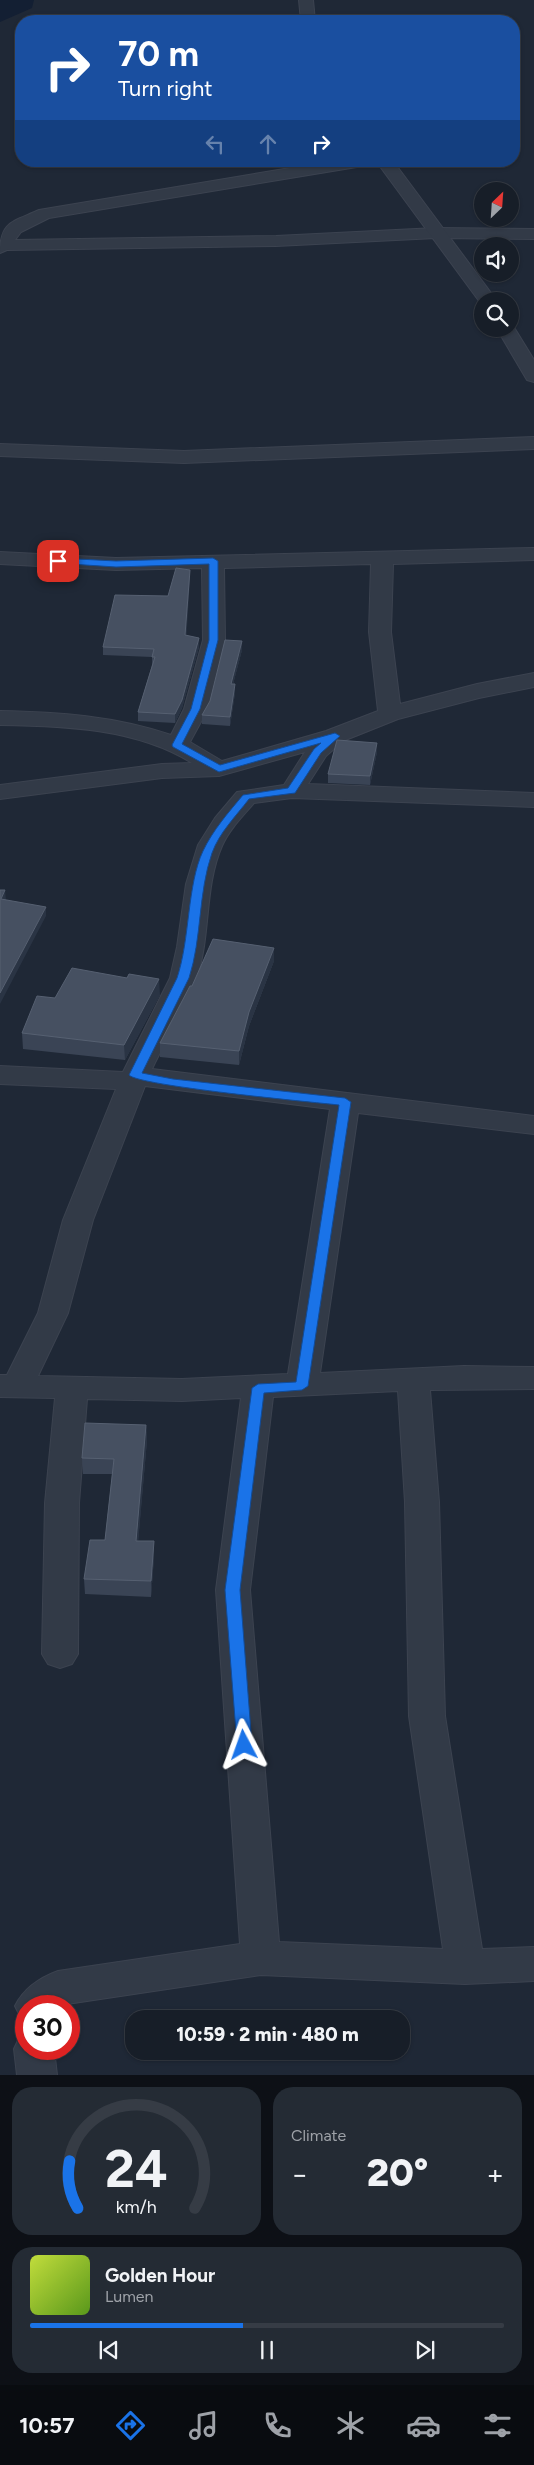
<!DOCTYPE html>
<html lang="en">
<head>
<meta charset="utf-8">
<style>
	:root { --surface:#171e28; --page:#242b34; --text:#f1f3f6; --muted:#9ea2a8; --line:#363c45; --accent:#1a73e8 }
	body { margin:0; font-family:Figtree,sans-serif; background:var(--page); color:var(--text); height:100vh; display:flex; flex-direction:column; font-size:19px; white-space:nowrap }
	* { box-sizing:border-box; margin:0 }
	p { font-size:16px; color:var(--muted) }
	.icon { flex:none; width:28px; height:28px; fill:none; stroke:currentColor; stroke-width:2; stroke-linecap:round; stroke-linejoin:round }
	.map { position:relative; height:2075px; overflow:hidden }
	.drawer { display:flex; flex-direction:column; gap:12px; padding:12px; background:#0d1016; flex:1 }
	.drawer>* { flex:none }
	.banner { position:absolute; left:15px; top:15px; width:505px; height:152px; border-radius:20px; box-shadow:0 1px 4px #0004,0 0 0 1px var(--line); background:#1a4fa0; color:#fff; overflow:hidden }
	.needle { width:32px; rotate:25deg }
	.tools { position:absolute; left:474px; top:182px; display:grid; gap:10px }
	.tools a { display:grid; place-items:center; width:45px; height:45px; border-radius:50%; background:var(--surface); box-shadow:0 1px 4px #0004,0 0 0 1px var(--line); font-size:25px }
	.speed { position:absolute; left:15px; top:1995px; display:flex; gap:10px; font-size:25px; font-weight:700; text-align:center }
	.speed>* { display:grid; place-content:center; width:65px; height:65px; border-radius:50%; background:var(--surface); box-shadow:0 1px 4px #0004,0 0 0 1px var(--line); line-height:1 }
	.speed .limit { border:8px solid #d22; background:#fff; color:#111 }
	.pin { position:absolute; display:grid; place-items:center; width:42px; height:42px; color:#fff; margin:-21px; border-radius:10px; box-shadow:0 2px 8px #0006 }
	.me { position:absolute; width:55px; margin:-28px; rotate:356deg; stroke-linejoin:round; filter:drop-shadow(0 0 4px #0008) }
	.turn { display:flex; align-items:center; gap:18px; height:105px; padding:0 20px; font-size:22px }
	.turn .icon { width:65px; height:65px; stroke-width:2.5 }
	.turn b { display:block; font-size:35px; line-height:42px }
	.lanes { display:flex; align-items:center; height:48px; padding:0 20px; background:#0003; justify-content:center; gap:25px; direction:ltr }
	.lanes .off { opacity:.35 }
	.big { font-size:38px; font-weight:800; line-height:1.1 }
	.drawer .widget { flex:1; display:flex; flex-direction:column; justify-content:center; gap:8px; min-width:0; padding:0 18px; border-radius:20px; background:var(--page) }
	.drawer .dial { align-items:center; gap:0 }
	.dial svg { height:130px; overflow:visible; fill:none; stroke:var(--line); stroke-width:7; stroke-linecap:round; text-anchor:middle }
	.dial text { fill:var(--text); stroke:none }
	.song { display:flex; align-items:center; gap:15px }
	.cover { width:60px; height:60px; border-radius:8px; background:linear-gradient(135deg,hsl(70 70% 55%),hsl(90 70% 35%)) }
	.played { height:5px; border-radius:2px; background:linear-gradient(90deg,var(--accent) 45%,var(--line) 45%) }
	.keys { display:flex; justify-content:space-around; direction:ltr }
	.heat { display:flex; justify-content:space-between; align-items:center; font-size:28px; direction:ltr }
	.drawer .tiles { flex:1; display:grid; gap:12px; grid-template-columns:1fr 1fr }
	.widget:last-child { grid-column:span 2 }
	.trip { position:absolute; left:125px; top:2010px; width:285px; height:50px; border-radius:20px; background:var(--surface); box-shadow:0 1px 4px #0004,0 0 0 1px var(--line); font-weight:800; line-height:50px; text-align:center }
	.menu { display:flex; height:80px; justify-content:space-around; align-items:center; background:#090c10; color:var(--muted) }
	.menu .icon { width:35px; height:35px }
	.menu .selected { color:var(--accent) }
	.menu b { font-size:22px; color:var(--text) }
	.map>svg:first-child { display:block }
	.water { fill:#131f33 }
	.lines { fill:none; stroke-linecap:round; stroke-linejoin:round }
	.minor-casing { stroke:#3c4350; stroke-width:2 }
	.tertiary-casing { stroke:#3c4350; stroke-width:2 }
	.minor { fill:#323a47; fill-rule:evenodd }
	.tertiary { fill:#323a47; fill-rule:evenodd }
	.wall { fill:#3a4455 }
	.shaded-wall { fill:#2a3444 }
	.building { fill:#465061; stroke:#566071 }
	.route { fill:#1a73e8; stroke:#114b97 }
</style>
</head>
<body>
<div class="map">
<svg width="534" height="2075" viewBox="0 0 534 2075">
	<rect width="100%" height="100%" fill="#1f2836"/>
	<path class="water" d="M 0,0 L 34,0 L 32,8 L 0,22 Z"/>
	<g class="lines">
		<defs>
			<path id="minor" d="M 332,161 L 371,161 L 363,166 L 49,218 L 21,232 L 15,240 L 276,236 L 436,228 L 534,229 L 534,239 L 436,238 L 276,246 L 7,250 L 0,253 C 0,221 13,222 39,210 Z
				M 534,437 L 534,449 L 184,463 L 0,456 L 0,444 L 184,451 Z
				M 534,548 L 534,560 L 393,564 L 391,632 L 400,704 L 477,684 L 534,673 L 534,687 L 479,698 L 398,719 L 343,741 L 326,756 L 308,784 L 534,793 L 534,807 L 292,798 L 254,803 C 242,817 229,830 222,846 C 204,887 211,935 197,977 C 186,1009 166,1039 152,1069 L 534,1116 L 534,1134 L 358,1113 L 320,1373 L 464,1366 L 534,1367 L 534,1389 L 430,1390 L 439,1502 L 445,1716 L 482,1949 L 534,1947 L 534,1981 L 465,1984 L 261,1975 L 67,2004 L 64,2006 L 26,2006 L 26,2020 L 21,2018 L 15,2006 C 24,1988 39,1978 58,1971 L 240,1944 L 216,1590 L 241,1398 L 182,1401 L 87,1399 L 79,1503 L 78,1654 L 72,1664 L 60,1668 L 48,1664 L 42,1654 L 45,1503 L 55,1398 L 0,1397 L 0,1375 L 7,1375 L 38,1313 L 63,1220 L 116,1089 L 0,1084 L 0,1066 L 123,1072 L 170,978 L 177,947 L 186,884 L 198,845 L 215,818 L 237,792 L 284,785 L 305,752 L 219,776 L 162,778 L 0,799 L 0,785 L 162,764 L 192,763 C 136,728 64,726 0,725 L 0,711 C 58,712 115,716 171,735 L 184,709 L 203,640 L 202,568 L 116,570 L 0,564 L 0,552 L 116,558 ZM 371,564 L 369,632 L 378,711 L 326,731 L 222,761 L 190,742 L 208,709 L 225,640 L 224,568 ZM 145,1086 L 330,1109 L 288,1374 L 182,1379 L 38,1376 L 68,1313 L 93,1220 ZM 398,1391 L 405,1502 L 409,1716 L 443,1949 L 279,1942 L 250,1590 L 273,1397 Z
				M 26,2034 L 26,2049 L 54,2049 L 57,2075 L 17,2075 L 14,2049 L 20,2036 Z"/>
			<path id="tertiary" d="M 299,0 L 313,0 L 315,21 L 301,21 Z
				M 376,161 L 393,161 L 497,301 L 482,301 L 482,305 Z
				M 510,324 L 515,329 L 534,360 L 534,382 L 527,380 L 497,329 L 510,329 Z"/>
		</defs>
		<use href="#minor" class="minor-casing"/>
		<use href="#tertiary" class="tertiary-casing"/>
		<use href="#minor" class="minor"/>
		<use href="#tertiary" class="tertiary"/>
	</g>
	<path class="wall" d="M 190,570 L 186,636 L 199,647 L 182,708 L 175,723 L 138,721 L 138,712 L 152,665 L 152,657 L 103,655 L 103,647 L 168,596 Z
		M 242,650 L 233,684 L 235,693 L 230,726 L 202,724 L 202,715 Z
		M 377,743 L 377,752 L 370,785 L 328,783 L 328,774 Z
		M 274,961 L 249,1026 L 239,1065 L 160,1057 L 160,1043 L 192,986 Z
		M 127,978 L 160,995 L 125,1060 L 23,1049 L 22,1033 L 55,998 Z
		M 146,1425 L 147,1440 L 138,1541 L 154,1541 L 154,1557 L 151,1597 L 85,1594 L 84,1579 L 105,1540 L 112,1474 L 83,1474 L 82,1458 Z"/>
	<path class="shaded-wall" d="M 190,570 L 190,579 L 186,644 L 185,635 Z
		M 199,638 L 199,647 L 182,708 L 175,723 L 175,714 Z
		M 242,641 L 242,650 L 231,692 L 231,684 Z
		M 235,684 L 235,693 L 230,726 L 230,717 Z
		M 377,743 L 377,752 L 370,785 L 370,776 Z
		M 5,890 L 6,900 L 1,899 Z
		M 46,907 L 46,916 L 0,1004 L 0,993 Z
		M 274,948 L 274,961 L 249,1026 L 239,1065 L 239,1051 L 249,1012 Z
		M 159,979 L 160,995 L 125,1060 L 124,1045 Z
		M 146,1425 L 147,1440 L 137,1556 L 136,1541 Z
		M 154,1541 L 154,1557 L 151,1597 L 151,1581 Z"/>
	<path class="building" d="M 176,568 L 190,570 L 185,635 L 199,638 L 182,700 L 175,714 L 138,712 L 155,657 L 152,657 L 154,649 L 103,647 L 115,595 L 168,596 Z
		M 225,640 L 242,641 L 231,684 L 235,684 L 230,717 L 202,715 L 210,701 Z
		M 337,740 L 377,743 L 370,776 L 328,774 Z
		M 0,890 L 5,890 L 1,899 L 46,907 L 0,993 Z
		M 213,939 L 274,948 L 249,1012 L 239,1051 L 160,1043 L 190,986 L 192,986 Z
		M 72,968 L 127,978 L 129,974 L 159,979 L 124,1045 L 22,1033 L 37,996 L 55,998 Z
		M 85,1423 L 146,1425 L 136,1541 L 154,1541 L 151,1581 L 84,1579 L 90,1540 L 105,1540 L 114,1459 L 82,1458 Z"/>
	<path class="route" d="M 58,558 L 116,561 L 213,558 L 218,561 L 218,640 L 200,709 L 182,744 L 220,765 L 335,733 L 340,736 L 321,753 L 295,793 L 249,799 C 236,816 219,833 212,853 C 198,893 202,938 189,978 L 142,1073 L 173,1079 L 345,1098 L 351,1102 L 308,1386 L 302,1390 L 264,1393 L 240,1590 L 252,1745 L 250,1749 L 244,1751 L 239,1749 L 237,1745 L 225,1590 L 252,1388 L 258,1384 L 296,1382 L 339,1105 C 311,1102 139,1086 129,1075 L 177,978 C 190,940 187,885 203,851 C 213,830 228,813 243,795 L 288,788 L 314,749 L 321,743 L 219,772 L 173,747 L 172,745 L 191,709 L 209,640 L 209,564 L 116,567 L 55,563 L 55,559 Z"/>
</svg>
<div class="tools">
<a><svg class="needle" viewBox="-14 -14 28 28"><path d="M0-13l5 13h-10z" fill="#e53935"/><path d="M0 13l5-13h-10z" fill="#9ea2a8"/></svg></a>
<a><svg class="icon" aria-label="sound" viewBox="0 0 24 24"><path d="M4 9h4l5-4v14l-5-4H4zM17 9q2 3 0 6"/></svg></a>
<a><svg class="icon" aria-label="search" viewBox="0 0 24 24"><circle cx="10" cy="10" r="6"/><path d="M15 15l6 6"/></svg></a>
</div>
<div class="speed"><div class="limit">30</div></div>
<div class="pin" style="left:58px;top:561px;background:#d93025"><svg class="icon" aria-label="arrive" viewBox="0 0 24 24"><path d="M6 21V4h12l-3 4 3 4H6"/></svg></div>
<svg class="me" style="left:244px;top:1745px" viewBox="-20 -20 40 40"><path d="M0-17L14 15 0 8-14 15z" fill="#1a73e8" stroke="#fff" stroke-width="4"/></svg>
<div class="trip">10:59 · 2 min · 480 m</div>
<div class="banner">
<div class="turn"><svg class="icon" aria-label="right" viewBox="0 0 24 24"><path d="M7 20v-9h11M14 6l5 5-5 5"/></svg><div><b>70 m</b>Turn right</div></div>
<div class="lanes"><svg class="icon off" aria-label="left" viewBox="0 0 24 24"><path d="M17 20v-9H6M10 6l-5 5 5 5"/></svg><svg class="icon off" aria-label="ahead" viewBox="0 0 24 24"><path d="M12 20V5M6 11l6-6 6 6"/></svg><svg class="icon" aria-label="right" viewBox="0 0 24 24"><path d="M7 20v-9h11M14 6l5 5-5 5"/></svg></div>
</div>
</div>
<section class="drawer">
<div class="tiles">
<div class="widget dial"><svg viewBox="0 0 100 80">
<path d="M14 69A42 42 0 1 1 86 69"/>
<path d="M14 69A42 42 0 0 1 9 40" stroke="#1a73e8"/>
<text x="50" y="56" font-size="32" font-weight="700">24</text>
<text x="50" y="72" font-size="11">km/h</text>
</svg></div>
<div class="widget"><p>Climate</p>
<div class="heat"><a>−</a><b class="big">20°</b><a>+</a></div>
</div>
<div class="widget">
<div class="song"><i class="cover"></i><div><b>Golden Hour</b><p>Lumen</p></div></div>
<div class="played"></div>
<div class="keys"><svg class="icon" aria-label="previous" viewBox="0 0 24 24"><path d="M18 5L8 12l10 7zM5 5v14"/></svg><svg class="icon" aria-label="pause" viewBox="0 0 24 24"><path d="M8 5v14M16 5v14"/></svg><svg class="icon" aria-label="next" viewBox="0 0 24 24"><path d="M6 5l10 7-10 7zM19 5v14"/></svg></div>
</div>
</div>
</section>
<nav class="menu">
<b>10:57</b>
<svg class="icon selected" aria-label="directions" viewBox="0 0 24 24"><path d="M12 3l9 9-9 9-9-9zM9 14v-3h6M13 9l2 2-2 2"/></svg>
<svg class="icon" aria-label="music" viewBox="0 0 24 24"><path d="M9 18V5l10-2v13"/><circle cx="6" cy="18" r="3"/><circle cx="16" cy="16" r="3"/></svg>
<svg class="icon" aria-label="phone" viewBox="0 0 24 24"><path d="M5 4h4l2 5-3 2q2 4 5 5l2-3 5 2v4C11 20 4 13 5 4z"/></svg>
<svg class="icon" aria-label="climate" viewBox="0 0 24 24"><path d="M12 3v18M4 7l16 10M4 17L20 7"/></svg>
<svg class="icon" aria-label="car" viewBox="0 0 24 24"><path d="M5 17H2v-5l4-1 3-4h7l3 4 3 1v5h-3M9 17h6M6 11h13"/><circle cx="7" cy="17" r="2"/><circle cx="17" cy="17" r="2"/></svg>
<svg class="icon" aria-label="filters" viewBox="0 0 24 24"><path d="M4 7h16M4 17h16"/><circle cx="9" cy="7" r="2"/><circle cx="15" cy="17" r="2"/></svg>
</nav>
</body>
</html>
